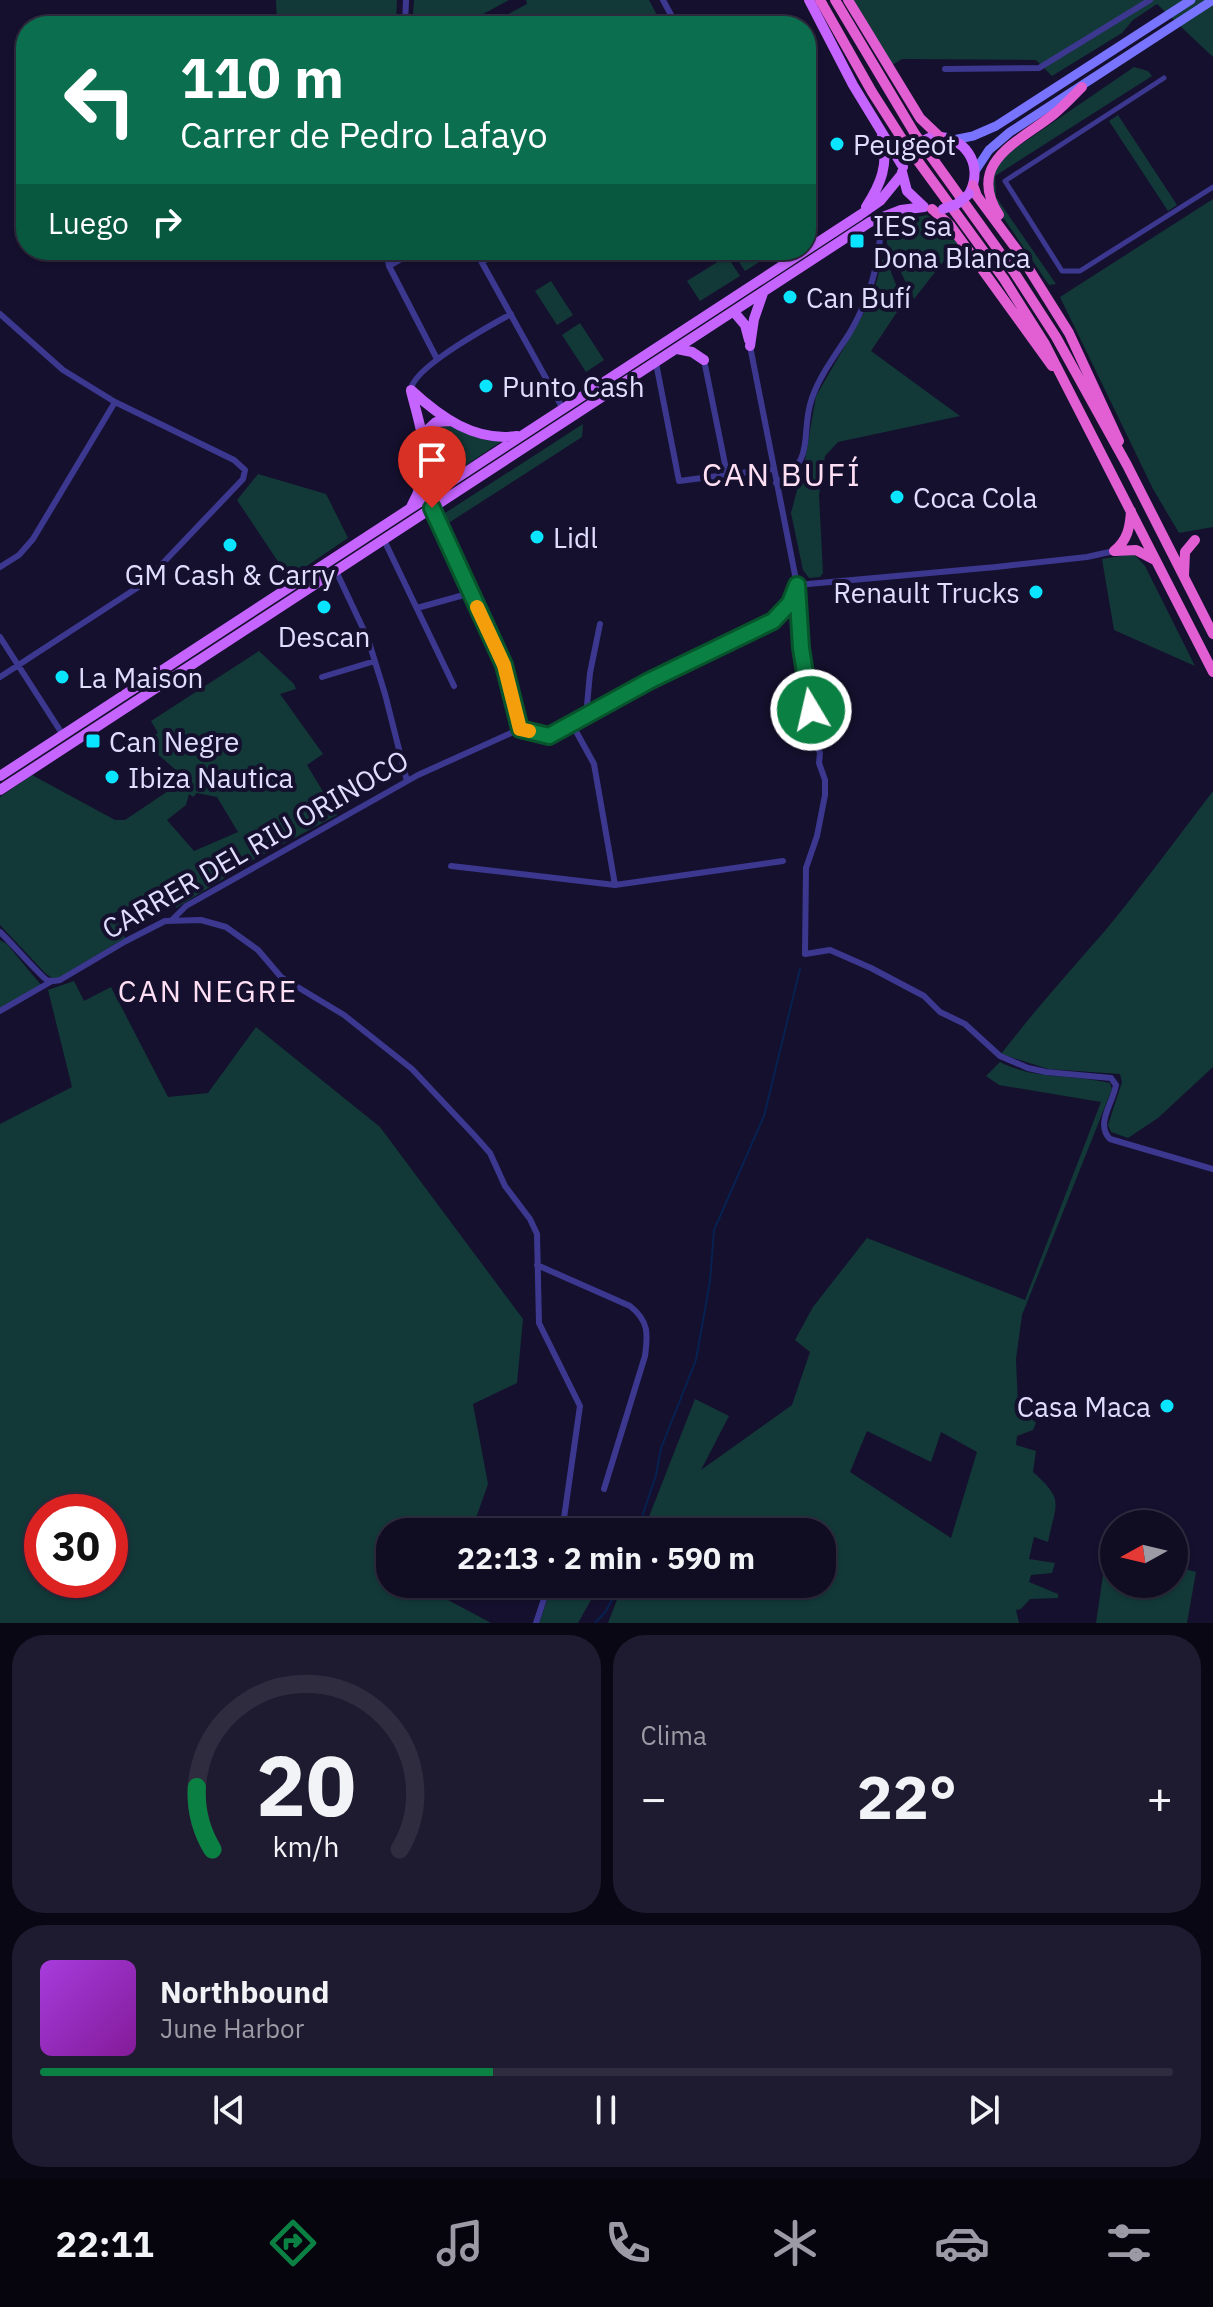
<!DOCTYPE html>
<html lang="es">
<head>
<meta charset="utf-8">
<style>
	:root { --surface:#100c22; --page:#1e1a2f; --text:#f1f3f6; --muted:#9c9ba5; --line:#302c40; --accent:#0b8043 }
	body { margin:0; font-family:"IBM Plex Sans",sans-serif; background:var(--page); color:var(--text); height:100vh; display:flex; flex-direction:column; font-size:30px; white-space:nowrap }
	* { box-sizing:border-box; margin:0 }
	p { font-size:26px; color:var(--muted) }
	.icon { flex:none; width:44px; height:44px; fill:none; stroke:currentColor; stroke-width:2; stroke-linecap:round; stroke-linejoin:round }
	.map { position:relative; height:1623px; overflow:hidden }
	.drawer { display:flex; flex-direction:column; gap:12px; padding:12px; background:#090713; flex:1 }
	.drawer>* { flex:none }
	.top-card { position:absolute; left:16px; top:16px; width:800px; height:244px; border-radius:32px; box-shadow:0 2px 6px #0004,0 0 0 2px var(--line); background:#0b6e4f; color:#fff; overflow:hidden }
	.needle { width:52px; rotate:262deg }
	.fabs { position:absolute; left:1100px; top:1510px; display:grid; gap:16px }
	.fabs a { display:grid; place-items:center; width:88px; height:88px; border-radius:50%; background:var(--surface); box-shadow:0 2px 6px #0004,0 0 0 2px var(--line); font-size:40px }
	.speed { position:absolute; left:24px; top:1494px; display:flex; gap:16px; font-size:40px; font-weight:700; text-align:center }
	.speed>* { display:grid; place-content:center; width:104px; height:104px; border-radius:50%; background:var(--surface); box-shadow:0 2px 6px #0004,0 0 0 2px var(--line); line-height:1 }
	.speed .limit { border:12px solid #d22; background:#fff; color:#111 }
	.pin { position:absolute; display:grid; place-items:center; width:68px; height:68px; color:#fff; margin:-82px -34px; border-radius:50% 50% 50% 0; rotate:-45deg; box-shadow:0 0 8px #0007 }
	.pin .icon { rotate:45deg }
	.me { position:absolute; width:88px; margin:-44px; rotate:351deg; stroke-linejoin:round; filter:drop-shadow(0 0 6px #0008) }
	.turn { display:flex; align-items:center; gap:28px; height:168px; padding:0 32px; font-size:36px }
	.turn .icon { width:104px; height:104px; stroke-width:2.5 }
	.turn b { display:block; font-size:56px; line-height:68px }
	.then { display:flex; align-items:center; height:76px; padding:0 32px; background:#0003; gap:16px; font-size:30px }
	.big { font-size:60px; font-weight:800; line-height:1.1 }
	.drawer .widget { flex:1; display:flex; flex-direction:column; justify-content:center; gap:12px; min-width:0; padding:0 28px; border-radius:32px; background:var(--page) }
	.drawer .dial { align-items:center; gap:0 }
	.dial svg { height:208px; overflow:visible; fill:none; stroke:var(--line); stroke-width:7; stroke-linecap:round; text-anchor:middle }
	.dial text { fill:var(--text); stroke:none }
	.song { display:flex; align-items:center; gap:24px }
	.cover { width:96px; height:96px; border-radius:12px; background:linear-gradient(135deg,hsl(280 70% 55%),hsl(290 70% 35%)) }
	.played { height:8px; border-radius:4px; background:linear-gradient(90deg,var(--accent) 40%,var(--line) 40%) }
	.keys { display:flex; justify-content:space-around; direction:ltr }
	.heat { display:flex; justify-content:space-between; align-items:center; font-size:44px; direction:ltr }
	.drawer .tiles { flex:1; display:grid; gap:12px; grid-template-columns:1fr 1fr }
	.widget:last-child { grid-column:span 2 }
	.trip { position:absolute; left:376px; top:1518px; width:460px; height:80px; border-radius:32px; background:var(--surface); box-shadow:0 2px 6px #0004,0 0 0 2px var(--line); font-weight:800; line-height:80px; text-align:center }
	.tabs { display:flex; height:128px; justify-content:space-around; align-items:center; background:#06050e; color:var(--muted) }
	.tabs .icon { width:56px; height:56px }
	.tabs .current { color:var(--accent) }
	.tabs b { font-size:36px; color:var(--text) }
	.map>svg:first-child { display:block }
	.green { fill:#123938; fill-rule:evenodd }
	.lines { fill:none; stroke-linecap:round; stroke-linejoin:round }
	.stream { stroke:#072150; stroke-width:2 }
	.pedestrian { stroke:#3c3890; stroke-width:5 }
	.minor { stroke:#3c3890; stroke-width:6 }
	.secondary { stroke:#7874ff; stroke-width:9 }
	.primary { stroke:#c664ff; stroke-width:10 }
	.trunk { stroke:#e25ed3; stroke-width:10 }
	.primary-bridge { stroke:#c664ff; stroke-width:10 }
	.route-casing { stroke:#07532c; stroke-width:20 }
	.route { stroke:#0b8043; stroke-width:14 }
	.slow { stroke:#f59e0b; stroke-width:14 }
	.poi-dot { fill:#09e5ff; stroke:#15102e; stroke-width:3 }
	.labels { text-anchor:middle; dominant-baseline:central; stroke-width:8; stroke-linejoin:round; paint-order:stroke }
	.poi-label { font-size:28px; fill:#e1ddff; stroke:#15102e; text-anchor:start }
	.street-label { font-size:28px; fill:#e1ddff; stroke:#15102e }
	.neighbourhood-label { font-size:30px; letter-spacing:2px; fill:#ffdff3; stroke:#15102e }
	.quarter-label { font-size:32px; letter-spacing:2px; fill:#ffdff3; stroke:#15102e }
</style>
</head>
<body>
<div class="map">
<svg width="1213" height="1623" viewBox="0 0 1213 1623">
	<rect width="100%" height="100%" fill="#15102e"/>
	<path class="green" d="M 276,0 L 397,0 L 396,26 L 277,26 Z
		M 414,0 L 509,0 L 461,26 L 412,26 Z
		M 526,0 L 649,0 L 663,26 L 486,26 L 527,4 Z
		M 854,0 L 1213,0 L 1213,57 L 1157,4 L 1133,20 L 1122,33 L 1052,76 L 1036,60 L 902,59 L 892,65 Z
		M 1134,67 L 1148,71 L 1152,76 L 995,176 L 996,197 L 1056,284 L 1049,285 L 994,204 L 990,184 L 1001,158 Z
		M 1118,115 L 1177,205 L 1168,211 L 1109,121 Z
		M 1213,199 L 1213,527 L 1179,533 L 1153,489 L 1060,297 Z
		M 927,215 L 947,228 L 958,243 L 914,299 L 887,244 L 887,223 Z
		M 738,250 L 778,250 L 745,271 L 733,253 Z
		M 727,256 L 740,276 L 700,301 L 687,281 Z
		M 886,259 L 903,303 L 871,351 L 960,416 L 838,442 L 825,456 L 819,495 L 823,573 L 820,577 L 809,578 L 803,570 L 791,513 L 805,460 L 816,396 L 872,299 L 882,260 Z
		M 551,281 L 573,315 L 557,325 L 535,291 Z
		M 580,323 L 604,360 L 586,372 L 562,335 Z
		M 583,424 L 582,437 L 447,524 L 442,515 Z
		M 437,425 L 447,425 L 484,440 L 502,441 L 423,494 C 424,472 421,442 437,425 Z
		M 258,474 L 326,494 L 348,538 L 289,578 L 237,500 Z
		M 1134,554 L 1145,566 L 1195,666 L 1114,630 L 1102,559 Z
		M 259,651 L 294,684 L 296,689 L 280,694 L 323,754 L 307,765 L 337,815 L 255,859 L 176,908 L 167,889 L 114,913 L 125,938 L 59,978 L 52,978 L 45,973 L 0,925 L 0,797 L 32,775 L 115,820 L 125,820 L 186,779 L 144,742 L 158,733 L 151,721 ZM 197,793 L 217,797 L 238,832 L 194,851 L 167,820 L 186,805 L 189,794 L 193,797 Z
		M 1213,791 L 1213,1067 L 1158,1118 L 1128,1138 L 1111,1132 L 1108,1125 L 1122,1082 L 1120,1074 L 1048,1069 L 1001,1054 C 1034,1011 1069,972 1104,932 C 1142,886 1177,838 1213,791 Z
		M 0,940 L 7,944 L 41,985 L 0,1008 Z
		M 74,981 L 84,1001 L 111,987 L 168,1097 L 208,1093 L 256,1027 L 380,1127 L 523,1319 L 517,1383 L 473,1404 L 488,1484 L 471,1532 L 390,1532 L 390,1584 L 453,1584 L 448,1600 L 491,1623 L 0,1623 L 0,1124 L 72,1087 L 48,990 ZM 110,1512 L 110,1580 L 42,1580 L 42,1512 Z
		M 1000,1062 C 1035,1080 1073,1074 1110,1083 L 1112,1089 L 1022,1315 L 1016,1359 L 1018,1406 L 1036,1423 L 1033,1430 L 1017,1436 L 1016,1445 L 1036,1451 L 1033,1472 C 1065,1501 1056,1502 1048,1542 L 1034,1537 L 1029,1559 L 1055,1563 L 1052,1573 L 1031,1575 L 1029,1582 L 1058,1594 L 1058,1598 L 1030,1599 L 1021,1609 L 1016,1610 L 1019,1623 L 608,1623 L 623,1584 L 822,1584 L 822,1532 L 643,1532 L 695,1399 L 729,1416 L 701,1470 L 792,1405 L 810,1352 L 795,1340 L 813,1307 L 867,1238 L 1025,1300 L 1101,1102 L 999,1085 L 986,1076 ZM 867,1431 L 931,1462 L 941,1432 L 977,1452 L 951,1538 L 850,1472 Z
		M 1107,1548 L 1114,1549 L 1114,1584 L 1174,1584 L 1174,1566 L 1196,1572 L 1187,1623 L 1096,1623 Z
		M 553,1584 L 600,1584 L 578,1623 L 539,1623 Z"/>
	<g class="lines">
		<path class="stream" d="M 637,1532 L 656,1475 L 661,1448 L 696,1360 L 710,1281 L 714,1230 L 764,1116 L 800,969
			M 595,1623 L 606,1611 L 620,1584"/>
		<path class="pedestrian" d="M 1164,78 L 1005,181 L 1062,271 L 1080,271 L 1213,187"/>
		<path class="minor" d="M 663,0 L 677,26
			M 405,26 L 406,0
			M 945,69 L 1039,68 L 1150,0
			M 386,250 L 389,266 L 437,359
			M 475,250 L 563,409
			M 482,262 L 502,250
			M 389,266 L 417,250
			M 0,314 L 63,370 L 115,402 L 234,460 L 245,470 L 243,479 L 143,584 L 0,677
			M 750,346 L 797,585 L 801,648 L 814,739 L 820,753 L 819,763 L 825,780 L 825,795 L 817,836 L 806,868 L 805,954 L 830,950 L 871,968 L 924,996 L 940,1012 L 965,1024 L 1000,1056 L 1028,1068 L 1046,1072 L 1111,1078 L 1116,1085 C 1113,1103 1095,1124 1110,1139 L 1213,1169
			M 704,360 L 727,474
			M 656,363 L 679,481 L 773,469
			M 411,390 C 412,368 491,325 511,314
			M 776,483 C 818,459 799,435 812,398 C 820,375 836,354 849,334 C 871,297 881,259 881,217
			M 432,508 L 504,665 L 520,729
			M 384,540 L 454,686
			M 0,567 L 19,555 L 33,539 L 115,402
			M 336,571 L 368,639 L 385,694 L 407,781
			M 797,585 L 996,567 L 1087,557 L 1114,551
			M 417,608 L 471,593
			M 0,637 L 63,735
			M 322,677 L 375,661
			M 586,716 L 590,673 L 600,624
			M 451,866 L 615,885 L 594,764 L 572,724
			M 615,885 L 783,861
			M 173,919 L 186,906 L 418,775 L 520,729 L 549,736 L 649,681 L 773,621 L 790,603 L 796,588
			M 0,932 C 9,940 42,978 47,980 C 53,982 55,981 60,980 L 126,941 L 165,921 L 201,920 L 226,927 L 258,950 L 281,977 L 344,1015 L 412,1069 L 474,1135 L 490,1153 L 505,1186 L 530,1219 L 537,1234 L 539,1323 L 580,1406 L 562,1532
			M 0,1011 L 52,981
			M 537,1265 L 630,1306 C 649,1321 648,1334 645,1356 L 604,1489
			M 536,1623 L 549,1584"/>
		<path class="secondary" d="M 953,140 L 973,136 L 996,126 L 1191,0
			M 975,171 L 989,150 L 1010,132 L 1213,0"/>
		<path class="primary" d="M 809,0 L 853,85 L 903,167
			M 932,137 C 964,134 984,164 970,192
			M 902,172 L 907,191 L 924,207
			M 866,207 C 881,184 889,164 882,136
			M 734,312 L 745,325 L 749,340
			M 750,346 L 754,319 L 763,293
			M 677,349 L 692,352 L 704,360
			M 411,390 C 440,417 475,442 517,436
			M 411,391 C 422,435 435,464 411,507
			M 424,433 L 436,422 L 450,421
			M 0,776 L 860,215 L 880,201 L 902,174
			M 0,790 L 870,222 L 901,210 L 924,207"/>
		<path class="trunk" d="M 820,0 L 872,92 L 904,142 L 1004,279 L 1045,344 L 1213,672
			M 835,0 L 915,134 L 1014,272 L 1056,337 L 1127,465 L 1213,634
			M 848,0 L 920,118 L 940,137
			M 973,185 L 977,196 L 1017,250 L 1069,333 L 1119,441
			M 932,209 L 950,225 L 1052,366
			M 999,215 C 965,162 1019,142 1054,114 C 1064,106 1073,96 1082,87
			M 1114,551 C 1127,541 1130,528 1131,511
			M 1116,551 L 1136,550 L 1153,559
			M 1184,576 L 1185,552 L 1195,540"/>
		<path class="primary-bridge" d="M 905,158 L 914,146 L 929,138
			M 943,209 L 957,204 L 969,194"/>
	</g>
	<g class="lines">
		<defs>
			<path id="route" d="M 432,508 L 504,665 L 520,729 L 549,736 L 649,681 L 773,621 L 790,603 L 797,585 L 801,648 L 811,710"/>
		</defs>
		<use href="#route" class="route-casing"/>
		<use href="#route" class="route"/>
		<path class="slow" d="M 477,607 L 504,665 L 520,729 L 529,731"/>
	</g>
	<g class="poi-dot">
		<circle cx="837" cy="144" r="8"/>
		<rect x="849" y="233" width="16" height="16" rx="4"/>
		<circle cx="790" cy="297" r="8"/>
		<circle cx="486" cy="386" r="8"/>
		<circle cx="897" cy="497" r="8"/>
		<circle cx="537" cy="537" r="8"/>
		<circle cx="230" cy="545" r="8"/>
		<circle cx="1036" cy="592" r="8"/>
		<circle cx="324" cy="607" r="8"/>
		<circle cx="62" cy="677" r="8"/>
		<rect x="85" y="733" width="16" height="16" rx="4"/>
		<circle cx="112" cy="777" r="8"/>
		<circle cx="1167" cy="1406" r="8"/>
	</g>
	<g class="labels">
		<g class="poi-label">
			<text x="853" y="144">Peugeot</text>
			<text x="873" y="225">IES sa<tspan x="873" dy="32">Dona Blanca</tspan></text>
			<text x="806" y="297">Can Bufí</text>
			<text x="502" y="386">Punto Cash</text>
			<text x="913" y="497">Coca Cola</text>
			<text x="553" y="537">Lidl</text>
			<text x="230" y="574" text-anchor="middle">GM Cash &amp; Carry</text>
			<text x="1020" y="592" text-anchor="end">Renault Trucks</text>
			<text x="324" y="636" text-anchor="middle">Descan</text>
			<text x="78" y="677">La Maison</text>
			<text x="109" y="741">Can Negre</text>
			<text x="128" y="777">Ibiza Nautica</text>
			<text x="1151" y="1406" text-anchor="end">Casa Maca</text>
		</g>
		<g class="street-label">
			<text transform="translate(255 844) rotate(-30)">CARRER DEL RIU ORINOCO</text>
		</g>
		<g class="neighbourhood-label">
			<text x="208" y="990">CAN NEGRE</text>
		</g>
		<g class="quarter-label">
			<text x="782" y="474">CAN BUFÍ</text>
		</g>
	</g>
</svg>
<div class="fabs">
<a><svg class="needle" viewBox="-14 -14 28 28"><path d="M0-13l5 13h-10z" fill="#e53935"/><path d="M0 13l5-13h-10z" fill="#9c9ba5"/></svg></a>
</div>
<div class="speed"><div class="limit">30</div></div>
<div class="pin" style="left:432px;top:508px;background:#d93025"><svg class="icon" aria-label="arrive" viewBox="0 0 24 24"><path d="M6 21V4h12l-3 4 3 4H6"/></svg></div>
<svg class="me" style="left:811px;top:710px" viewBox="-20 -20 40 40"><circle r="17" fill="#0b8043" stroke="#fff" stroke-width="3"/><path d="M0-11L8 9 0 5-8 9z" fill="#fff"/></svg>
<div class="trip">22:13 · 2 min · 590 m</div>
<div class="top-card">
<div class="turn"><svg class="icon" aria-label="left" viewBox="0 0 24 24"><path d="M17 20v-9H6M10 6l-5 5 5 5"/></svg><div><b>110 m</b>Carrer de Pedro Lafayo</div></div>
<div class="then">Luego<svg class="icon" aria-label="right" viewBox="0 0 24 24"><path d="M7 20v-9h11M14 6l5 5-5 5"/></svg></div>
</div>
</div>
<section class="drawer">
<div class="tiles">
<div class="widget dial"><svg viewBox="0 0 100 80">
<path d="M14 69A42 42 0 1 1 86 69"/>
<path d="M14 69A42 42 0 0 1 8 45" stroke="#0b8043"/>
<text x="50" y="56" font-size="32" font-weight="700">20</text>
<text x="50" y="72" font-size="11">km/h</text>
</svg></div>
<div class="widget"><p>Clima</p>
<div class="heat"><a>−</a><b class="big">22°</b><a>+</a></div>
</div>
<div class="widget">
<div class="song"><i class="cover"></i><div><b>Northbound</b><p>June Harbor</p></div></div>
<div class="played"></div>
<div class="keys"><svg class="icon" aria-label="previous" viewBox="0 0 24 24"><path d="M18 5L8 12l10 7zM5 5v14"/></svg><svg class="icon" aria-label="pause" viewBox="0 0 24 24"><path d="M8 5v14M16 5v14"/></svg><svg class="icon" aria-label="next" viewBox="0 0 24 24"><path d="M6 5l10 7-10 7zM19 5v14"/></svg></div>
</div>
</div>
</section>
<nav class="tabs">
<b>22:11</b>
<svg class="icon current" aria-label="directions" viewBox="0 0 24 24"><path d="M12 3l9 9-9 9-9-9zM9 14v-3h6M13 9l2 2-2 2"/></svg>
<svg class="icon" aria-label="music" viewBox="0 0 24 24"><path d="M9 18V5l10-2v13"/><circle cx="6" cy="18" r="3"/><circle cx="16" cy="16" r="3"/></svg>
<svg class="icon" aria-label="phone" viewBox="0 0 24 24"><path d="M5 4h4l2 5-3 2q2 4 5 5l2-3 5 2v4C11 20 4 13 5 4z"/></svg>
<svg class="icon" aria-label="climate" viewBox="0 0 24 24"><path d="M12 3v18M4 7l16 10M4 17L20 7"/></svg>
<svg class="icon" aria-label="car" viewBox="0 0 24 24"><path d="M5 17H2v-5l4-1 3-4h7l3 4 3 1v5h-3M9 17h6M6 11h13"/><circle cx="7" cy="17" r="2"/><circle cx="17" cy="17" r="2"/></svg>
<svg class="icon" aria-label="filters" viewBox="0 0 24 24"><path d="M4 7h16M4 17h16"/><circle cx="9" cy="7" r="2"/><circle cx="15" cy="17" r="2"/></svg>
</nav>
</body>
</html>
